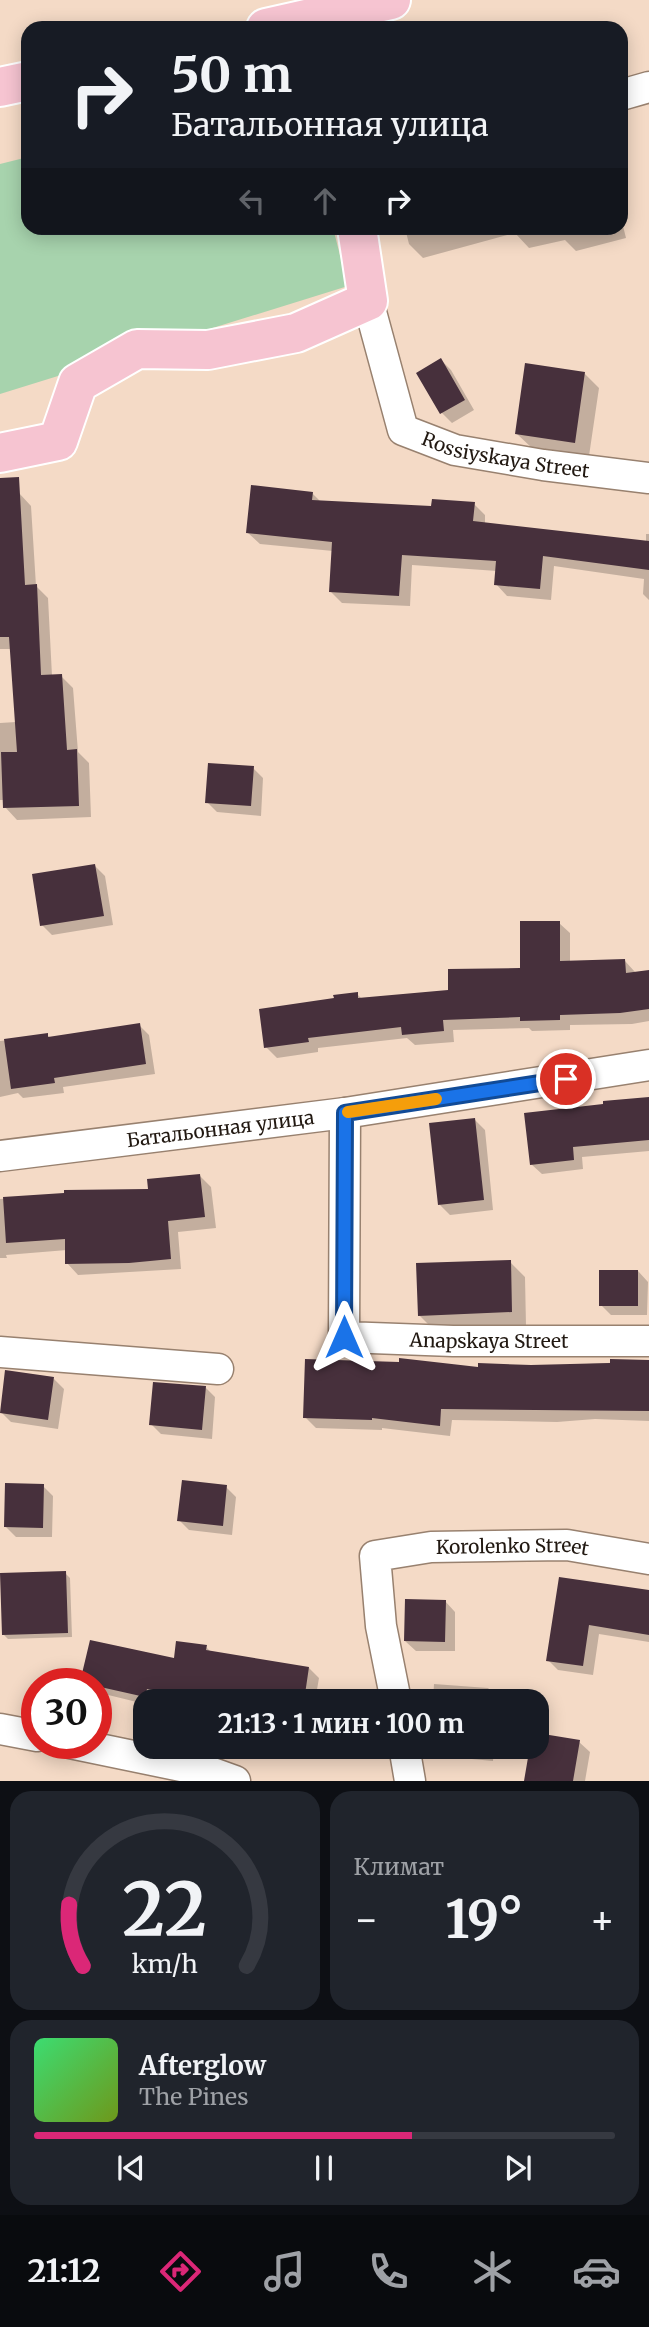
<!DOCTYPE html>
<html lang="ru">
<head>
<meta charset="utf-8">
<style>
	:root { --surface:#171b24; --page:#20242c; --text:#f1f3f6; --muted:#9ea1a6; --line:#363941; --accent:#db2777 }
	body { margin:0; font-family:Merriweather,serif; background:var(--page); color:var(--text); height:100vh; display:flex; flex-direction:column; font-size:26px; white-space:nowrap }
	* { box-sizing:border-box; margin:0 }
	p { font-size:23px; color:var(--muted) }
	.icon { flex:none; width:38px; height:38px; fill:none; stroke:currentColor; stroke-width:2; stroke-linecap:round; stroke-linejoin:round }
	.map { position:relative; height:1781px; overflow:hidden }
	.drawer { display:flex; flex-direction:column; gap:10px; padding:10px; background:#0d0f14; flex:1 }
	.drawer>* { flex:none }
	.guide { position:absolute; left:21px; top:21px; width:607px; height:214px; border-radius:21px; box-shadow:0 4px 18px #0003; background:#171b24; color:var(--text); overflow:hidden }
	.speed { position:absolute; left:21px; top:1668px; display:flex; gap:14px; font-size:35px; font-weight:700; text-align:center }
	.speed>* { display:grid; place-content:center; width:91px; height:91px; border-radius:50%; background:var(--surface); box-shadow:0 4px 18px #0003; line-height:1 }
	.speed .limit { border:10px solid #d22; background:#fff; color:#111 }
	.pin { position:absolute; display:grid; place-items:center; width:60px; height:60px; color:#fff; margin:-30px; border:4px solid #fff; border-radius:50%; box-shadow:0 2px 7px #0007 }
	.me { position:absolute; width:77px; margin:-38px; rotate:0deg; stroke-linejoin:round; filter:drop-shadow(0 0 5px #0008) }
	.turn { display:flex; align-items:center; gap:24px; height:147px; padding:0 35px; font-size:32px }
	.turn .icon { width:91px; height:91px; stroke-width:2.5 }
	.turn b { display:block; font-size:49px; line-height:60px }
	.lanes { display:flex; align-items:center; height:66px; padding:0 35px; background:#0003; justify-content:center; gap:35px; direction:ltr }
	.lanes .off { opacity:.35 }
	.big { font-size:52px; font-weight:700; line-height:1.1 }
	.drawer .tile { flex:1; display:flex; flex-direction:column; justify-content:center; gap:10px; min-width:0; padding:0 24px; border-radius:21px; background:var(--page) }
	.drawer .dial { align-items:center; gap:0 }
	.dial svg { height:182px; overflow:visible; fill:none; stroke:var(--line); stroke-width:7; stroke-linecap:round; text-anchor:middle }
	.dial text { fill:var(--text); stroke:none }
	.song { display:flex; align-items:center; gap:21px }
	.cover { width:84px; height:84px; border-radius:10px; background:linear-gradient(135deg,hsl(140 70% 55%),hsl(80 70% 35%)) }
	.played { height:7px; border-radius:4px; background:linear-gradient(90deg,var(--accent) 65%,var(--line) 65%) }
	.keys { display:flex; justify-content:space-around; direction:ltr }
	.heat { display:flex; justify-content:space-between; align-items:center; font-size:38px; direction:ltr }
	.drawer .tiles { flex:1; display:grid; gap:10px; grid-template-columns:1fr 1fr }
	.tile:last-child { grid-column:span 2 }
	.trip { position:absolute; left:133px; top:1689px; width:416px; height:70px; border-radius:21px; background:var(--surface); box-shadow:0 4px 18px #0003; font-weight:700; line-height:70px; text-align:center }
	.dock { display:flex; height:112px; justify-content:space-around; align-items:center; background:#090b0e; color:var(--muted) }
	.dock .icon { width:49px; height:49px }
	.dock .selected { color:var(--accent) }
	.dock b { font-size:32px; color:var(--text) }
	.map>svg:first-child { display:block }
	.green { fill:#a7d3ad }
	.shadow { fill:#0003 }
	.building { fill:#47303c }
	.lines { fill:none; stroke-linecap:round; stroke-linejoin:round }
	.minor-casing { stroke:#98816f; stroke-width:33 }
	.major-casing { stroke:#fff; stroke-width:42 }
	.minor { stroke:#fff; stroke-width:30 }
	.major { stroke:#f6c4d1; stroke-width:38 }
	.route-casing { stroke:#114b97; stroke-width:18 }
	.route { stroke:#1a73e8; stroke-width:12 }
	.slow { stroke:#f59e0b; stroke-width:12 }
	.labels { text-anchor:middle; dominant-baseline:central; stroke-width:7; stroke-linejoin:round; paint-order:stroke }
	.street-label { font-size:19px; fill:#221912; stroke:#fde8d8 }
</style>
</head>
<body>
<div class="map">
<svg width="649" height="1781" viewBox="0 0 649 1781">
	<rect width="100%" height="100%" fill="#f4dac6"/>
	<path class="green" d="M 28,157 L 28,228 L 333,228 L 348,286 L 0,394 L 0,164 Z"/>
	<path class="shadow" d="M 621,218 L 626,238 L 576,251 L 565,240 L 529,248 L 515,233 L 423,258 L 409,244 L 405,228 L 621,228 Z
		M 441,360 L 451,370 L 474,410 L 452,423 L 442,413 Z
		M 584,373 L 599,388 L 589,456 L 532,448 L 517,434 Z
		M 19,493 L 31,506 L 36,586 L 48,598 L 52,676 L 61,676 L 73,688 L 78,752 L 89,763 L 91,817 L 17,820 L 5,807 L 5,800 L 0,800 L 0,723 L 16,722 L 12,649 L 0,649 L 0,495 Z
		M 312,493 L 321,502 L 433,508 L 474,504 L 485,515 L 485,524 L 646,542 L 646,534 L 649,534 L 649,600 L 643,594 L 644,579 L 554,566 L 551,600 L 507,596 L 496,584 L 497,571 L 412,565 L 410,606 L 342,603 L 331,592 L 333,551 L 260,544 L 248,533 Z
		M 253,768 L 263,778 L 261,816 L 217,812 L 207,802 Z
		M 95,866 L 105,876 L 113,925 L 52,935 L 42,925 Z
		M 559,923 L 570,933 L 570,962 L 625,961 L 635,972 L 649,972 L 649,1021 L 632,1024 L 570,1025 L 570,1030 L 532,1031 L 529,1028 L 453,1030 L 454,1042 L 415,1045 L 407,1038 L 318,1048 L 318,1052 L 277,1058 L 266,1047 L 357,994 L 362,999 L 450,991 L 521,969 Z
		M 139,1025 L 149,1035 L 155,1074 L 63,1087 L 64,1093 L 23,1098 L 18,1093 L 0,1097 L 0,1041 L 47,1035 L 51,1038 Z
		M 649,1098 L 649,1151 L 582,1157 L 583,1169 L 542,1174 L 531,1164 Z
		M 475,1120 L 485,1130 L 493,1210 L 450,1215 L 440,1205 Z
		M 200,1176 L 211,1187 L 216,1228 L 178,1232 L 181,1269 L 78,1275 L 67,1263 L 67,1250 L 6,1255 L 7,1258 L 0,1258 L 0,1199 L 150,1190 Z
		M 510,1262 L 525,1277 L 526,1326 L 434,1330 L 419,1315 Z
		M 638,1271 L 648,1282 L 647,1315 L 611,1315 L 601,1305 Z
		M 649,1361 L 649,1421 L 595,1419 L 557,1422 L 452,1420 L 450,1436 L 382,1428 L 382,1430 L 316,1428 L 305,1417 L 480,1369 Z
		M 54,1379 L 64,1389 L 58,1429 L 11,1422 L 1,1412 Z
		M 205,1387 L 215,1397 L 212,1439 L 161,1434 L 151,1424 Z
		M 43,1486 L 53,1496 L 52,1537 L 16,1537 L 5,1526 Z
		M 226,1487 L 236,1497 L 232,1535 L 189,1530 L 179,1520 Z
		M 65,1573 L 70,1578 L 72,1637 L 8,1639 L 3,1634 Z
		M 560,1579 L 649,1592 L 649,1642 L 599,1634 L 593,1675 L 558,1670 L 548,1660 Z
		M 445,1601 L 455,1612 L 455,1651 L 416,1651 L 405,1641 Z
		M 206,1647 L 212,1653 L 309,1668 L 319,1678 L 315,1701 L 175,1701 L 157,1698 L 156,1701 L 145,1701 L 145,1704 L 96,1692 L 96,1684 L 84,1684 L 81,1681 L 175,1660 Z
		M 434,1684 L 488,1688 L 498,1698 L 498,1701 L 433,1701 Z
		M 579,1742 L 590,1752 L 585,1781 L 529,1781 L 526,1778 L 537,1746 Z
		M 430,1746 L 494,1746 L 493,1761 L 440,1756 Z"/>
	<path class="building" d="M 441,358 L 465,400 L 440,414 L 416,373 Z
		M 525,363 L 585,372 L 575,443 L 515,434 Z
		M 19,477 L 25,585 L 37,584 L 41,675 L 62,674 L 67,750 L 77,749 L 79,806 L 3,808 L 1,752 L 17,752 L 9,637 L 0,637 L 0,478 Z
		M 251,485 L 313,492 L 312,500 L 431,506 L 432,499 L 475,502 L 473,521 L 649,541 L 649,570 L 543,556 L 540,589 L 494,585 L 496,561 L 402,555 L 399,596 L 329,592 L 332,542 L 246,533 Z
		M 208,763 L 254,766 L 251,806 L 205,803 Z
		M 95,864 L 104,916 L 40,926 L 32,874 Z
		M 520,921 L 560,921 L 560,961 L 625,959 L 626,973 L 649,970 L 649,1009 L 620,1013 L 560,1015 L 560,1020 L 520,1021 L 520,1017 L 443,1020 L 444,1031 L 402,1035 L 401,1027 L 308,1038 L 309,1042 L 264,1048 L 259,1009 L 334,998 L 333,995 L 358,992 L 358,998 L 448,990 L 448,969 L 520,968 Z
		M 140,1023 L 146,1064 L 54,1078 L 55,1083 L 11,1089 L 4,1039 L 48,1033 L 48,1037 Z
		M 649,1097 L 649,1140 L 573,1147 L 574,1160 L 530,1165 L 524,1113 L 603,1104 L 603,1101 Z
		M 475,1118 L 484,1200 L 438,1205 L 429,1123 Z
		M 200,1174 L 205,1217 L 168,1221 L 171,1259 L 129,1263 L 65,1264 L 65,1239 L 6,1243 L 3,1197 L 64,1193 L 64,1190 L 148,1189 L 147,1179 Z
		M 511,1260 L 512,1312 L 418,1316 L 416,1263 Z
		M 599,1270 L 638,1270 L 638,1306 L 599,1306 Z
		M 399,1358 L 478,1367 L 478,1363 L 531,1365 L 610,1363 L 610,1359 L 649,1360 L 649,1411 L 441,1409 L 440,1426 L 372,1418 L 372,1420 L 303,1418 L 305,1359 L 399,1362 Z
		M 5,1370 L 54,1377 L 48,1420 L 0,1413 Z
		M 153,1382 L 206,1386 L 202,1430 L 149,1425 Z
		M 182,1480 L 227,1485 L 223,1526 L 177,1521 Z
		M 5,1483 L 44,1484 L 43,1528 L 4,1527 Z
		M 66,1571 L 68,1633 L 2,1635 L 0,1573 Z
		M 559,1577 L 649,1590 L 649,1635 L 589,1625 L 583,1666 L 546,1661 Z
		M 405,1599 L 446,1600 L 445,1642 L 404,1641 Z
		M 90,1640 L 174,1658 L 176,1641 L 207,1645 L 206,1650 L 309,1667 L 304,1701 L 221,1701 L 147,1689 L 145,1697 L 96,1686 L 96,1684 L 80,1682 Z
		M 537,1733 L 580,1740 L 573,1781 L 524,1781 L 530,1746 L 537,1746 Z"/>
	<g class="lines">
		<defs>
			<g id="minor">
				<path d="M 621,95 L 649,87"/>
				<path id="s1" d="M 368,301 L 403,430 L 455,450 L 543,465 L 649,478"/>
				<path id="s2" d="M 345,1113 L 344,1337 L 453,1341 L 649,1341"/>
				<path id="s3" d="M 0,1156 L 345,1113 L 649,1065"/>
				<path d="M 0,1352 L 218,1369"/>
				<path id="s4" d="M 396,1701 L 381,1626 L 375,1556 L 431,1547 L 567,1545 L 649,1559"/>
				<path d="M 0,1729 L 37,1736"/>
				<path d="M 70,1743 L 210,1772 L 235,1781"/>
				<path d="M 404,1746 L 410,1781"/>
			</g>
			<path id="major" d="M 266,28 L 391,0
				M 0,87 L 28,81
				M 0,453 L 58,441 L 78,383 L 137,349 L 208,350 L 296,333 L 368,301 L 357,228"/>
		</defs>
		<use href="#minor" class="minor-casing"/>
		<use href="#major" class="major-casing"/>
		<use href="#minor" class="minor"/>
		<use href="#major" class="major"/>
	</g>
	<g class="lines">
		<defs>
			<path id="route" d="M 344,1337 L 345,1113 L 566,1079"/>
		</defs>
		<use href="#route" class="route-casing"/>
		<use href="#route" class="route"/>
		<path class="slow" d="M 348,1112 L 436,1099"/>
	</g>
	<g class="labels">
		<g class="street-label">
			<text stroke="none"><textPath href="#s1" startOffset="240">Rossiyskaya Street</textPath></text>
			<text stroke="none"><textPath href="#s3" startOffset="222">Батальонная улица</textPath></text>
			<text stroke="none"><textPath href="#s2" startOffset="369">Anapskaya Street</textPath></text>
			<text stroke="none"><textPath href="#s4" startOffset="285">Korolenko Street</textPath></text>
		</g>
	</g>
</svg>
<div class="speed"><div class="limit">30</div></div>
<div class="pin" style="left:566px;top:1079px;background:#d93025"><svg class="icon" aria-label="arrive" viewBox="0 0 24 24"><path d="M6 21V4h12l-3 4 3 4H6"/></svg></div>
<svg class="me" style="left:344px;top:1337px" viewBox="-20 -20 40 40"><path d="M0-17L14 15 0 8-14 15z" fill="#1a73e8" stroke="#fff" stroke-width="4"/></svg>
<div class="trip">21:13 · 1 мин · 100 m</div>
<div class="guide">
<div class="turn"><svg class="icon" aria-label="right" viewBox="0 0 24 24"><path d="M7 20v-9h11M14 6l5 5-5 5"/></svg><div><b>50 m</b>Батальонная улица</div></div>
<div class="lanes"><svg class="icon off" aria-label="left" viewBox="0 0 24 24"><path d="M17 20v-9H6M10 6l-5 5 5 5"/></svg><svg class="icon off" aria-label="ahead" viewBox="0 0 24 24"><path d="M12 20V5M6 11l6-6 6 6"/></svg><svg class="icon" aria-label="right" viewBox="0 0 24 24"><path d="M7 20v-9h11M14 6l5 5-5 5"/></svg></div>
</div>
</div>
<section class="drawer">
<div class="tiles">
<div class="tile dial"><svg viewBox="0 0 100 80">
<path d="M14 69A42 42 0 1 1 86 69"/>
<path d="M14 69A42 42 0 0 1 8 42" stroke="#db2777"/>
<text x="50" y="56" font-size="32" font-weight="700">22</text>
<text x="50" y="72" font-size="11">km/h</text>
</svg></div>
<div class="tile"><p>Климат</p>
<div class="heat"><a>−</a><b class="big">19°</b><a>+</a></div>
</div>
<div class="tile">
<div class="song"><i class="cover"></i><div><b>Afterglow</b><p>The Pines</p></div></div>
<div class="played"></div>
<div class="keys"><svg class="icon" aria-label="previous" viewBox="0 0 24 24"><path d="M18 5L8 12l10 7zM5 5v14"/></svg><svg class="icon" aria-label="pause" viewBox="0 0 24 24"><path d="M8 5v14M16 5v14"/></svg><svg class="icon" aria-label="next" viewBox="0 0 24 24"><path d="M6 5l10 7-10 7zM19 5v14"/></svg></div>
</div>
</div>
</section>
<nav class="dock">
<b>21:12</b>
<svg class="icon selected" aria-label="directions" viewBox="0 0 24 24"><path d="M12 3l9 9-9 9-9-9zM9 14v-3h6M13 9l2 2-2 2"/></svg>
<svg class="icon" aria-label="music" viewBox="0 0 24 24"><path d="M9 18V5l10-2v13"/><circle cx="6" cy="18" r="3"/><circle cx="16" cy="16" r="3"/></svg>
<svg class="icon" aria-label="phone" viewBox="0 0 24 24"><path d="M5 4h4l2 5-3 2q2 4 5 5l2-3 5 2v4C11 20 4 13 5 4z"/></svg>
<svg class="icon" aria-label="climate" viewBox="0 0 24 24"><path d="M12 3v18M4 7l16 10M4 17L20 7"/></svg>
<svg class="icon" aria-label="car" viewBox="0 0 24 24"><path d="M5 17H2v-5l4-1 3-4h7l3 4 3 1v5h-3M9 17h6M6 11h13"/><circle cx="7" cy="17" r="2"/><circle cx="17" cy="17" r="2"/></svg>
</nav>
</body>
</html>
